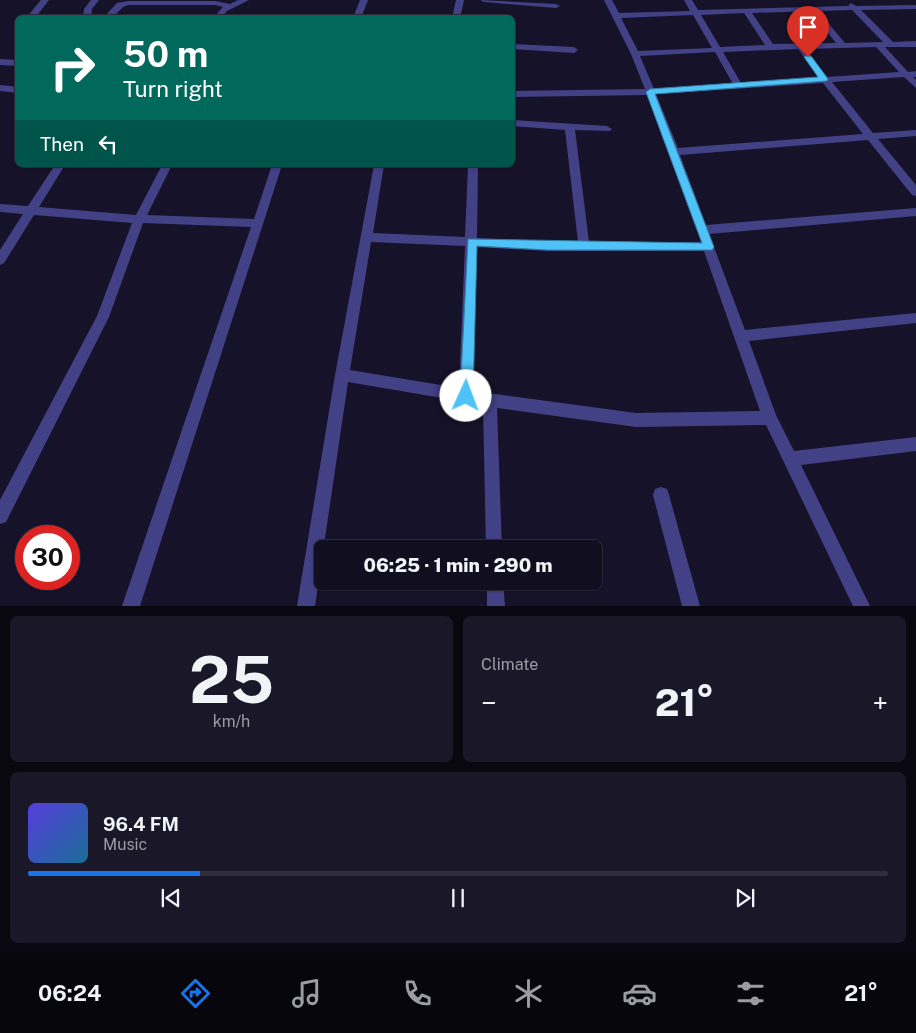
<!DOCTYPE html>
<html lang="en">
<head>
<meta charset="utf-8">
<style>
	:root { --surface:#100e1f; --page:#191728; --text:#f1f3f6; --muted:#9c9ca4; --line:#302e3d; --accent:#1a73e8 }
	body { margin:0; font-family:"Public Sans",sans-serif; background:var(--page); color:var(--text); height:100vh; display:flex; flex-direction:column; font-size:19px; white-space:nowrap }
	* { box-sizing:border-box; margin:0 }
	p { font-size:16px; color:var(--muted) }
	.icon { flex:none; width:28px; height:28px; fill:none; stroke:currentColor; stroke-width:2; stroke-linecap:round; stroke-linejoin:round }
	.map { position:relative; height:606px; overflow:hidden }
	.details { display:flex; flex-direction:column; gap:10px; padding:10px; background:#090811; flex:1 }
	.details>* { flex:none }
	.top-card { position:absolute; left:15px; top:15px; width:500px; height:152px; border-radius:8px; box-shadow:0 1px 4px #0004,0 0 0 1px var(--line); background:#00695c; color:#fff; overflow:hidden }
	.speed { position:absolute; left:15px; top:525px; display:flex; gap:10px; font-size:25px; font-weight:700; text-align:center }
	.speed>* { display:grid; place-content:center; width:65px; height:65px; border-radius:50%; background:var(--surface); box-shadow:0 1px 4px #0004,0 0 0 1px var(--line); line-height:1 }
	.speed .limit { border:8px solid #d22; background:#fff; color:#111 }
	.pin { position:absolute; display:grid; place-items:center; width:42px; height:42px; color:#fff; margin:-51px -21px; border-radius:50% 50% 50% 0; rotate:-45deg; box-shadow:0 0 5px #0007 }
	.pin .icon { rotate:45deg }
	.me { position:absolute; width:55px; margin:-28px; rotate:2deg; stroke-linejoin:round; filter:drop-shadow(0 0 4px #0008) }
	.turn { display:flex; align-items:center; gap:18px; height:105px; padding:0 25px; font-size:22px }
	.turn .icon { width:65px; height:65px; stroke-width:2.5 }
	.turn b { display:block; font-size:35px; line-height:42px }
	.then { display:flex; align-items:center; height:48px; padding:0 25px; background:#0003; gap:10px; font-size:19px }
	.big { font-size:38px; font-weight:800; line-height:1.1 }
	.details .card { flex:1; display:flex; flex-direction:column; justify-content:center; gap:8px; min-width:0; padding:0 18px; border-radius:8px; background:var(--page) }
	.details .dial { align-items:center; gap:0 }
	.dial b { font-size:65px; line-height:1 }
	.song { display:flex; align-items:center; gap:15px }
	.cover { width:60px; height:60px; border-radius:8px; background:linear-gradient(135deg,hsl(250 70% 55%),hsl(200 70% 35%)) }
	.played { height:5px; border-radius:2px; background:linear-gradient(90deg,var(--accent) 20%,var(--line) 20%) }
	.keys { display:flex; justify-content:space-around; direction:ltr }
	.heat { display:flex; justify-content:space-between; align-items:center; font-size:28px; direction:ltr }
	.details .tiles { flex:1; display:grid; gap:10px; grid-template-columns:1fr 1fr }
	.card:last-child { grid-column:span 2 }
	.trip { position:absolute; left:314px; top:540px; width:288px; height:50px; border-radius:8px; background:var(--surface); box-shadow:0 1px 4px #0004,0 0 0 1px var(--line); font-weight:800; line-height:50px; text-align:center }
	.tabs { display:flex; height:80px; justify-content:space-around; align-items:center; background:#06060c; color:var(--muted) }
	.tabs .icon { width:35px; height:35px }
	.tabs .current { color:var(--accent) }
	.tabs b { font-size:22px; color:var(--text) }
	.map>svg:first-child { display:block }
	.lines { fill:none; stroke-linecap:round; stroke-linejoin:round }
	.minor { fill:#434185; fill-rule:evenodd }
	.route { fill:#4fc3f7; stroke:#337fa1 }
</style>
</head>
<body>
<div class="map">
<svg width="916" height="606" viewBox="0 0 916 606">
	<rect width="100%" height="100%" fill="#161229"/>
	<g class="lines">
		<path class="minor" d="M 41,0 L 49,0 L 35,18 L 26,18 Z
			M 91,0 L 99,0 L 92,9 L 91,18 L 83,18 L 84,9 Z
			M 238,0 L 249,0 L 227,11 L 221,18 L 213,18 L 223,7 L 215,5 L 128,5 L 123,7 L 112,18 L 103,18 L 117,3 L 128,1 L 215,1 L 230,4 Z
			M 360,0 L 368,0 L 361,18 L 353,18 Z
			M 456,0 L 464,0 L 460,18 L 452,18 Z
			M 480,0 L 556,4 L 560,6 L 556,8 L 484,2 Z
			M 604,0 L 612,0 L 619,13 L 690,11 L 684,0 L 692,0 L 698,10 L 848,6 L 851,3 L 856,6 L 916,5 L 916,9 L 861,10 L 893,42 L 916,41 L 916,47 L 885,47 L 908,72 L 916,71 L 916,77 L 913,77 L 916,80 L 916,88 L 904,77 L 832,82 L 873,133 L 916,130 L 916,136 L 878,139 L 916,185 L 916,196 L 912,195 L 868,140 L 680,155 L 706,225 L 916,208 L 916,216 L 709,234 L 745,330 L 916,313 L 916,323 L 749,341 L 776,415 L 794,451 L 916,437 L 916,451 L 801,465 L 870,606 L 853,606 L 766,425 L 636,427 L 497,408 L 502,549 L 486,549 L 483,405 L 348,382 L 315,606 L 297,606 L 335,375 L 374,165 L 384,165 L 373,233 L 465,237 L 468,165 L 478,165 L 477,238 L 578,242 L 565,130 L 512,126 L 512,120 L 607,126 L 612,129 L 610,131 L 575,130 L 589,242 L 701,242 L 647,95 L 512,97 L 512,91 L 645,89 L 631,54 ZM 852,10 L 883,42 L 845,43 L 818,11 ZM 810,11 L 836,43 L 773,44 L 752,13 ZM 744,13 L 765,45 L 720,47 L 701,15 ZM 693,15 L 712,48 L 638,51 L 621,18 ZM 876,47 L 899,72 L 827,77 L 806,49 ZM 798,49 L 819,78 L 741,83 L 723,52 ZM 715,52 L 733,84 L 654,89 L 640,56 ZM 823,83 L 863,134 L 678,148 L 656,94 ZM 371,242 L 465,246 L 459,388 L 350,370 ZM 476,247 L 548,251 L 704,251 L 760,411 L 636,413 L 473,391 Z
			M 512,44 L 574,47 L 578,50 L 574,53 L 512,49 Z
			M 0,59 L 18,60 L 18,66 L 0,65 Z
			M 0,85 L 18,87 L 18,93 L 0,91 Z
			M 55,165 L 65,165 L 39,207 L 136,215 L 162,165 L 172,165 L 147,215 L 254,219 L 272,165 L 282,165 L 140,606 L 122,606 L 251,227 L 143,223 L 109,317 L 6,522 L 0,524 L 0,500 L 97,316 L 132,223 L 34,215 L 4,263 L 0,265 L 0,250 L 23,214 L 0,212 L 0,204 L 28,206 Z
			M 661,487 L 667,489 L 669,495 L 700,606 L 682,606 L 653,495 L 655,489 Z
			M 487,581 L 503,581 L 505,606 L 487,606 Z"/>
	</g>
	<path class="route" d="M 805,56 L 811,56 L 828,79 L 827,81 L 655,94 L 714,247 L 712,250 L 548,250 L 477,246 L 473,396 L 471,400 L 466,402 L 462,400 L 460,396 L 468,239 L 702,243 L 646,92 L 650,89 L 818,77 L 804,57 Z"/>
</svg>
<div class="speed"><div class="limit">30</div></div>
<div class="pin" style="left:808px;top:57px;background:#d93025"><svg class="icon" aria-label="arrive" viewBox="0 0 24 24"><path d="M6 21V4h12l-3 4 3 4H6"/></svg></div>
<svg class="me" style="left:466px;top:396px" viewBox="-20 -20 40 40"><circle r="19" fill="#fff"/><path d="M0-13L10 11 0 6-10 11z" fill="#4fc3f7"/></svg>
<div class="trip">06:25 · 1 min · 290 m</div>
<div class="top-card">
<div class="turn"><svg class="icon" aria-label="right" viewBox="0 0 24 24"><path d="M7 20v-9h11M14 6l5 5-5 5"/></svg><div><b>50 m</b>Turn right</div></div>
<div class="then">Then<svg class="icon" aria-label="left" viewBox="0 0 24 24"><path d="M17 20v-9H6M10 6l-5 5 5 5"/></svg></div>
</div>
</div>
<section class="details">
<div class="tiles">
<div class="card dial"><b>25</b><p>km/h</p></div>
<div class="card"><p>Climate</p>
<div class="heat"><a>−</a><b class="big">21°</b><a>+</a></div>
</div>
<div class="card">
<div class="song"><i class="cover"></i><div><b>96.4 FM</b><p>Music</p></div></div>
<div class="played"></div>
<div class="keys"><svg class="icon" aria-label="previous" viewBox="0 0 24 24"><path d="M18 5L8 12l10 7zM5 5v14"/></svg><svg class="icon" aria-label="pause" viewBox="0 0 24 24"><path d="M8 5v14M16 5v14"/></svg><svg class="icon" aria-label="next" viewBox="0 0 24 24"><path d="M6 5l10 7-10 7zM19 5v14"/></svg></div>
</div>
</div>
</section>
<nav class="tabs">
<b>06:24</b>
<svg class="icon current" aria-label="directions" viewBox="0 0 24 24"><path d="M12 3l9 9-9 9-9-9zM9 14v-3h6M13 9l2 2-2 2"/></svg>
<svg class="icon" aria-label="music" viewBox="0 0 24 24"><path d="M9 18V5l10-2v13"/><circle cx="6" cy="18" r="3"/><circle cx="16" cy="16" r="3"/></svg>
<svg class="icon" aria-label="phone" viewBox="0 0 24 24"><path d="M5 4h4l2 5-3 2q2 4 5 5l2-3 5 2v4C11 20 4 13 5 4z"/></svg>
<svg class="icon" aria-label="climate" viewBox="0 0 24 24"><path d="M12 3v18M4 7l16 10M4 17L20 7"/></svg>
<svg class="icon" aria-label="car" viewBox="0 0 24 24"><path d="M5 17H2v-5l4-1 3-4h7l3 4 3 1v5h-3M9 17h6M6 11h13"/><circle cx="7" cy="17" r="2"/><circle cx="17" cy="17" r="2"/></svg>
<svg class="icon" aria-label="filters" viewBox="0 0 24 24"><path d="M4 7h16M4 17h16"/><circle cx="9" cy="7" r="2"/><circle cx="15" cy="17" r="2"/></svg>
<b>21°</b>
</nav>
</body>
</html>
